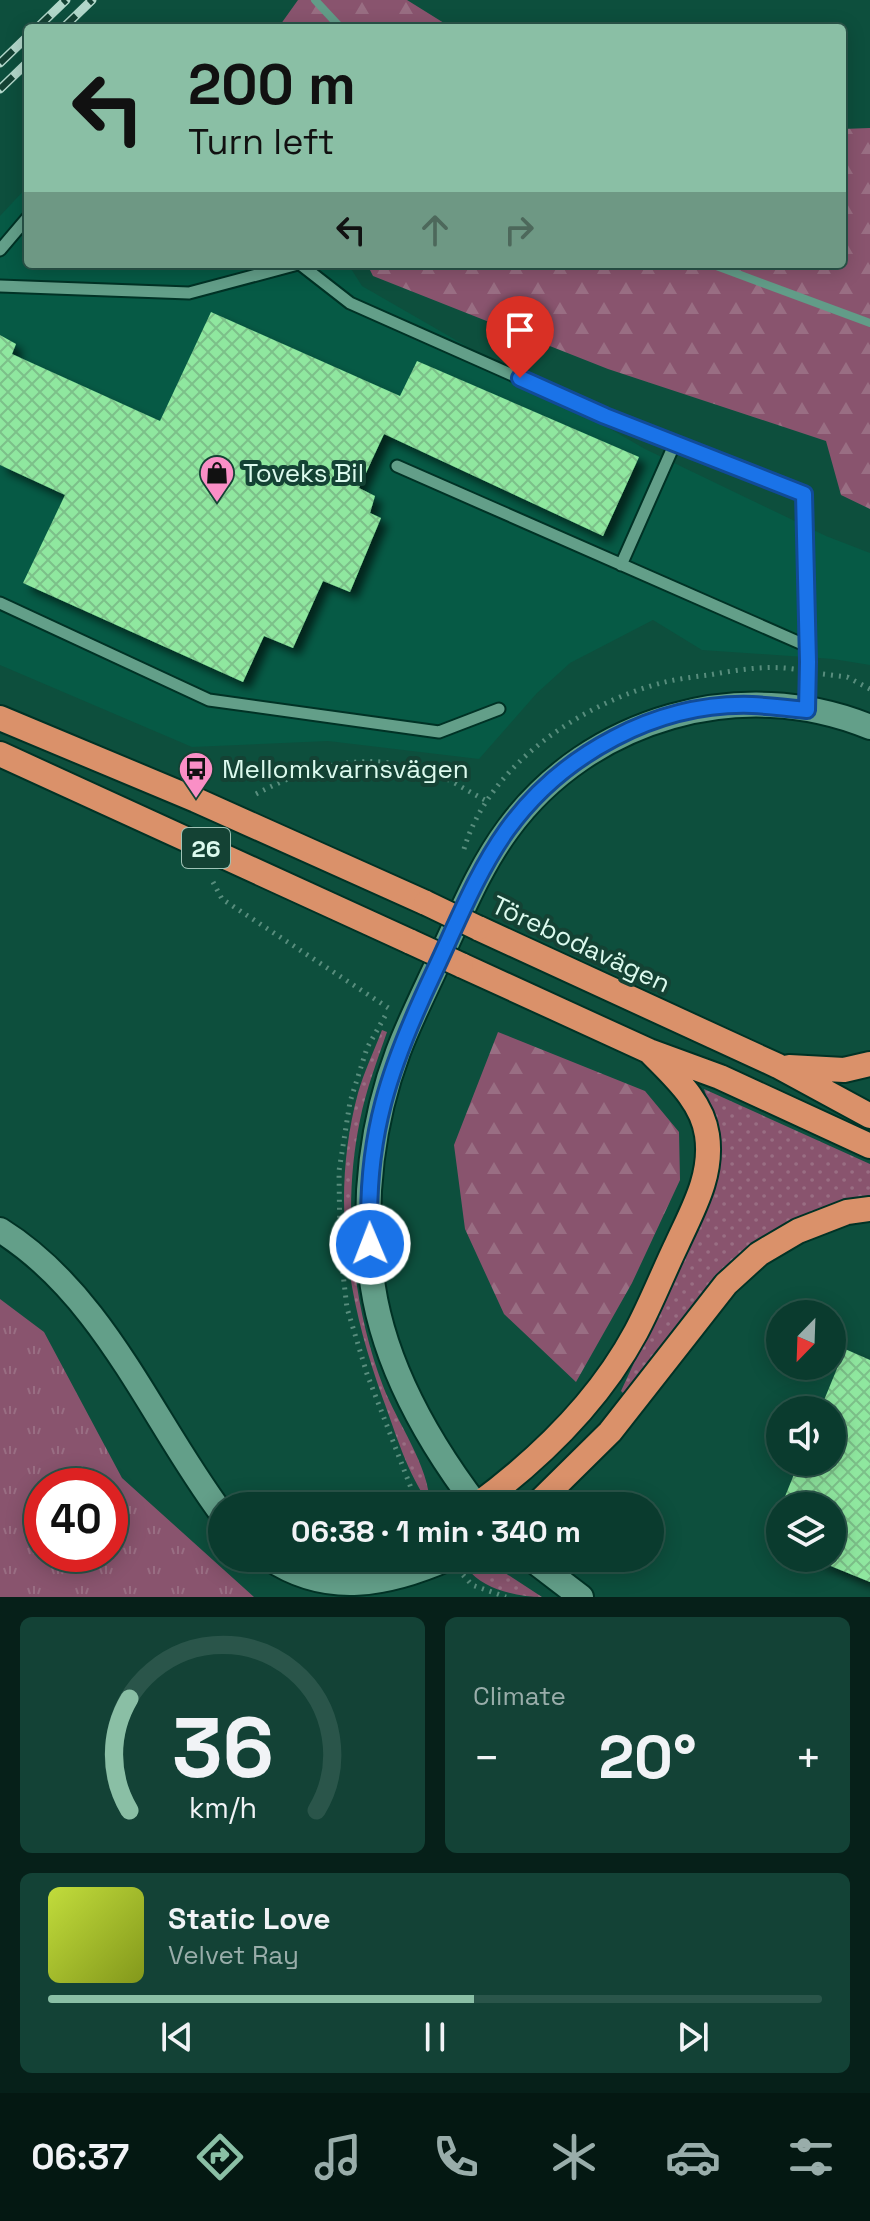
<!DOCTYPE html>
<html lang="en">
<head>
<meta charset="utf-8">
<style>
	:root { --surface:#0a3b2e; --page:#134236; --text:#f1f3f6; --muted:#99adaa; --line:#2a554a; --accent:#8abfa5 }
	body { margin:0; font-family:"Space Grotesk",sans-serif; background:var(--page); color:var(--text); height:100vh; display:flex; flex-direction:column; font-size:30px; white-space:nowrap }
	* { box-sizing:border-box; margin:0 }
	p { font-size:26px; color:var(--muted) }
	.icon { flex:none; width:44px; height:44px; fill:none; stroke:currentColor; stroke-width:2; stroke-linecap:round; stroke-linejoin:round }
	.map { position:relative; height:1597px; overflow:hidden }
	.details { display:flex; flex-direction:column; gap:20px; padding:20px; background:#062019; flex:1 }
	.details>* { flex:none }
	.top-card { position:absolute; left:24px; top:24px; width:822px; height:244px; border-radius:8px; box-shadow:0 4px 20px #0003,0 0 0 2px var(--line); background:#8abfa5; color:#111; overflow:hidden }
	.needle { width:52px; rotate:203deg }
	.buttons { position:absolute; left:766px; top:1300px; display:grid; gap:16px }
	.buttons a { display:grid; place-items:center; width:80px; height:80px; border-radius:50%; background:var(--surface); box-shadow:0 4px 20px #0003,0 0 0 2px var(--line); font-size:40px }
	.speed { position:absolute; left:24px; top:1468px; display:flex; gap:16px; font-size:40px; font-weight:700; text-align:center }
	.speed>* { display:grid; place-content:center; width:104px; height:104px; border-radius:50%; background:var(--surface); box-shadow:0 4px 20px #0003,0 0 0 2px var(--line); line-height:1 }
	.speed .limit { border:12px solid #d22; background:#fff; color:#111 }
	.pin { position:absolute; display:grid; place-items:center; width:68px; height:68px; color:#fff; margin:-82px -34px; border-radius:50% 50% 50% 0; rotate:-45deg; box-shadow:0 0 8px #0007 }
	.pin .icon { rotate:45deg }
	.me { position:absolute; width:88px; margin:-44px; rotate:359deg; stroke-linejoin:round; filter:drop-shadow(0 0 6px #0008) }
	.turn { display:flex; align-items:center; gap:28px; height:168px; padding:0 32px; font-size:36px }
	.turn .icon { width:104px; height:104px; stroke-width:2.5 }
	.turn b { display:block; font-size:56px; line-height:68px }
	.lanes { display:flex; align-items:center; height:76px; padding:0 32px; background:#0003; justify-content:center; gap:40px; direction:ltr }
	.lanes .off { opacity:.35 }
	.big { font-size:60px; font-weight:700; line-height:1.1 }
	.details .tile { flex:1; display:flex; flex-direction:column; justify-content:center; gap:12px; min-width:0; padding:0 28px; border-radius:12px; background:var(--page) }
	.details .dial { align-items:center; gap:0 }
	.dial svg { height:208px; overflow:visible; fill:none; stroke:var(--line); stroke-width:7; stroke-linecap:round; text-anchor:middle }
	.dial text { fill:var(--text); stroke:none }
	.song { display:flex; align-items:center; gap:24px }
	.cover { width:96px; height:96px; border-radius:12px; background:linear-gradient(135deg,hsl(70 70% 55%),hsl(70 70% 35%)) }
	.played { height:8px; border-radius:4px; background:linear-gradient(90deg,var(--accent) 55%,var(--line) 55%) }
	.keys { display:flex; justify-content:space-around; direction:ltr }
	.heat { display:flex; justify-content:space-between; align-items:center; font-size:44px; direction:ltr }
	.details .tiles { flex:1; display:grid; gap:20px; grid-template-columns:1fr 1fr }
	.tile:last-child { grid-column:span 2 }
	.trip { position:absolute; left:208px; top:1492px; width:456px; height:80px; border-radius:40px; background:var(--surface); box-shadow:0 4px 20px #0003,0 0 0 2px var(--line); font-weight:700; line-height:80px; text-align:center }
	.tabs { display:flex; height:128px; justify-content:space-around; align-items:center; background:#041812; color:var(--muted) }
	.tabs .icon { width:56px; height:56px }
	.tabs .active { color:var(--accent) }
	.tabs b { font-size:36px; color:var(--text) }
	.map>svg:first-child { display:block }
	.built { fill:#065a45 }
	.grass { fill:url(#grass-dots) }
	.forest { fill:url(#forest-firs) }
	.park { fill:url(#park-tufts); fill-rule:evenodd }
	.lines { fill:none; stroke-linecap:round; stroke-linejoin:round }
	.stream { stroke:#629c88; stroke-width:8 }
	.building { fill:url(#building-cross-hatch); filter:url(#shadow) }
	.lane-casing { stroke:#003225; stroke-width:15 }
	.secondary-casing { stroke:#003225; stroke-width:28 }
	.highway-casing { stroke:#003225; stroke-width:28 }
	.path { stroke:#588d7d; stroke-width:5; stroke-dasharray:2 6; stroke-linecap:butt }
	.lane { stroke:#639f89; stroke-width:11 }
	.secondary { stroke:#639f89; stroke-width:24 }
	.highway { stroke:#da916a; stroke-width:24 }
	.rail-casing { stroke:#b2d7ca; stroke-width:9 }
	.rail { stroke:#144234; stroke-width:6; stroke-dasharray:18; stroke-linecap:butt }
	.highway-bridge-casing { stroke:#003225; stroke-width:28; stroke-linecap:butt }
	.highway-bridge { stroke:#da916a; stroke-width:24 }
	.route-casing { stroke:#114b97; stroke-width:20 }
	.route { stroke:#1a73e8; stroke-width:14 }
	.labels { text-anchor:middle; dominant-baseline:central; stroke-width:8; stroke-linejoin:round; paint-order:stroke }
	.shield { fill:#144234; stroke:#a0c3b6; stroke-width:2 }
	.shield-label { font-size:24px; font-weight:bold; fill:#dcfaee }
	.poi-label { font-size:26px; fill:#dcfaee; stroke:#144234; text-anchor:start }
	.street-label { font-size:26px; fill:#dcfaee; stroke:#144234 }
</style>
</head>
<body>
<div class="map">
<svg width="870" height="1597" viewBox="0 0 870 1597">
	<defs>
		<pattern id="grass-dots" width="8" height="8" patternUnits="userSpaceOnUse" patternTransform="scale(2)"><rect width="8" height="8" fill="#89546e"/><path d="M2 2h.1M6 6h.1" fill="none" stroke="#996e83" stroke-width="1.8" stroke-linecap="round"/></pattern>
		<pattern id="forest-firs" width="22" height="20" patternUnits="userSpaceOnUse" patternTransform="scale(2)"><rect width="22" height="20" fill="#89546e"/><path d="M5 1l3.5 6h-7zM16 11l3.5 6h-7z" fill="#996e83"/></pattern>
		<pattern id="park-tufts" width="24" height="20" patternUnits="userSpaceOnUse" patternTransform="scale(2)"><rect width="24" height="20" fill="#89546e"/><path d="M3 7l-1-3M5 7V3M7 7l1-3M15 17l-1-3M17 17v-4M19 17l1-3" fill="none" stroke="#996e83"/></pattern>
		<pattern id="building-cross-hatch" width="8" height="8" patternUnits="userSpaceOnUse" patternTransform="scale(2)"><rect width="8" height="8" fill="#8fe79f"/><path d="M0 0l8 8M0 8l8-8" fill="none" stroke="#7cc089"/></pattern>
		<filter id="shadow"><feDropShadow dx="7" dy="7" stdDeviation="4" flood-color="#0009"/></filter>
	</defs>
	<rect width="100%" height="100%" fill="#0d4f3d"/>
	<path class="built" d="M 28,186 L 28,264 L 348,264 L 362,286 L 645,449 L 826,536 L 870,553 L 870,665 L 833,659 L 702,650 L 653,620 L 570,663 L 537,693 L 479,759 L 328,741 L 192,747 L 0,665 L 0,216 Z"/>
	<path class="grass" d="M 382,1030 L 387,1032 C 377,1061 366,1090 360,1120 C 342,1206 352,1304 383,1386 C 397,1423 429,1465 430,1505 C 407,1473 396,1434 383,1399 C 347,1300 330,1197 358,1093 C 364,1072 374,1051 382,1030 Z
		M 704,1089 L 870,1164 L 870,1196 L 831,1205 L 786,1225 L 626,1396 L 621,1391 L 715,1188 L 720,1167 L 720,1137 Z
		M 482,1565 L 496,1567 L 542,1597 C 517,1597 482,1589 467,1568 Z"/>
	<path class="forest" d="M 298,0 L 407,0 L 452,28 L 278,28 Z
		M 870,128 L 870,509 L 841,495 L 826,441 L 608,369 L 373,276 L 367,264 L 842,264 L 842,129 Z
		M 498,1032 L 645,1091 L 679,1132 L 680,1180 L 632,1283 L 576,1382 L 504,1314 L 465,1229 L 454,1145 Z"/>
	<path class="park" d="M 0,1299 L 44,1332 L 122,1478 L 254,1597 L 0,1597 ZM 42,1486 L 110,1486 L 110,1554 L 42,1554 Z"/>
	<g class="lines">
		<path class="stream" d="M 315,0 L 341,28
			M 711,264 L 870,323"/>
	</g>
	<path class="building" d="M 211,312 L 400,396 L 417,361 L 639,457 L 603,536 L 384,434 L 359,488 L 375,496 L 370,513 L 381,518 L 350,592 L 323,581 L 293,648 L 264,636 L 243,682 L 23,583 L 65,495 L 0,465 L 0,335 L 16,344 L 12,354 L 160,421 Z
		M 845,1349 L 870,1360 L 870,1582 L 811,1558 L 832,1558 L 832,1506 L 799,1506 L 784,1499 L 799,1462 L 832,1462 L 832,1410 L 820,1410 Z"/>
	<g class="lines">
		<defs>
			<path id="lane" d="M 0,250 L 28,217
				M 300,264 L 350,303 L 605,416 L 804,494 L 808,662 L 807,709
				M 0,286 L 189,293 L 298,264
				M 397,466 L 807,646
				M 621,565 L 675,443
				M 0,603 L 209,700 L 439,732 L 499,709"/>
			<path id="secondary" d="M 0,1230 C 104,1295 151,1419 222,1514
				M 477,1506 C 426,1439 380,1358 371,1272 C 363,1198 372,1121 398,1052 C 410,1020 426,989 440,958 C 461,914 479,868 508,829 C 589,718 742,674 870,727
				M 269,1558 C 327,1597 388,1585 449,1558
				M 530,1558 L 581,1597
				M 290,1560 C 322,1572 357,1567 390,1558"/>
			<path id="highway" d="M 0,718 L 196,800 L 426,903
				M 0,754 L 411,942
				M 478,928 L 778,1066 L 870,1116
				M 461,965 L 649,1051 L 720,1077 L 870,1146
				M 789,1067 L 844,1070 L 870,1064
				M 477,1505 C 539,1459 599,1401 636,1332 C 651,1304 663,1273 677,1244 C 693,1209 713,1175 707,1135 C 702,1100 672,1075 649,1051
				M 535,1506 L 610,1432 L 726,1284 L 759,1254 L 798,1231 L 847,1212 L 870,1209"/>
		</defs>
		<use href="#lane" class="lane-casing"/>
		<use href="#secondary" class="secondary-casing"/>
		<use href="#highway" class="highway-casing"/>
		<path class="path" d="M 823,674 L 847,677 L 870,689
			M 256,794 C 316,763 369,750 435,774 C 452,780 469,792 485,800
			M 464,849 C 489,765 579,705 661,683 C 676,679 693,677 709,675 C 736,670 766,665 794,669
			M 213,882 L 222,899 L 390,1009
			M 385,1016 L 367,1048 L 350,1102 L 339,1171 L 340,1248 L 347,1308 L 367,1374 L 418,1506
			M 463,1575 L 472,1585 L 506,1597"/>
		<use href="#lane" class="lane"/>
		<use href="#secondary" class="secondary"/>
		<use href="#highway" class="highway"/>
		<defs>
			<path id="rail" d="M 37,28 L 66,0
				M 63,28 L 92,0
				M 0,63 L 28,36
				M 0,89 L 28,62"/>
		</defs>
		<use href="#rail" class="rail-casing"/>
		<use href="#rail" class="rail"/>
		<defs>
			<path id="highway-bridge" d="M 426,903 L 478,928
				M 411,942 L 461,965"/>
		</defs>
		<use href="#highway-bridge" class="highway-bridge-casing"/>
		<use href="#highway-bridge" class="highway-bridge"/>
	</g>
	<g class="lines">
		<defs>
			<path id="route" d="M 370,1244 C 364,1137 390,1065 435,970 C 457,923 477,872 507,830 C 562,754 657,702 752,705 C 770,706 789,708 807,710 L 808,662 L 804,494 L 605,416 L 520,378"/>
		</defs>
		<use href="#route" class="route-casing"/>
		<use href="#route" class="route"/>
	</g>
	<defs>
		<symbol id="shop-pin" viewBox="-11 -11 22 30"><path d="M0 17L-7.5 6A9.5 9.5 0 1 1 7.5 6Z" fill="#fa8fc6" stroke="#144234"/><path d="M-5-2.5h2.3a2.7 3.5 0 0 1 5.4 0H5L5.5 6h-11ZM-1.5-2.5h3a1.5 2.3 0 0 0-3 0Z" fill="#111"/></symbol>
		<symbol id="bus-pin" viewBox="-11 -11 22 30"><path d="M0 17L-7.5 6A9.5 9.5 0 1 1 7.5 6Z" fill="#fa8fc6" stroke="#144234"/><path d="M-5-6H5V4H4V6H2V4H-2V6H-4V4H-5ZM-3.5-4V0h7V-4ZM-3.5 1.2v1.5H-2V1.2ZM2 1.2v1.5H3.5V1.2Z" fill="#111"/></symbol>
	</defs>
	<g fill-rule="evenodd">
		<use href="#shop-pin" x="197" y="453" width="40" height="54"/>
		<use href="#bus-pin" x="176" y="749" width="40" height="54"/>
	</g>
	<g class="labels">
		<rect class="shield" x="182" y="828" width="48" height="40" rx="6"/>
		<g class="shield-label">
			<text x="206" y="848">26</text>
		</g>
		<g class="poi-label">
			<text x="243" y="473">Toveks Bil</text>
			<text x="222" y="769">Mellomkvarnsvägen</text>
		</g>
		<g class="street-label">
			<text transform="translate(581 944) rotate(25)">Törebodavägen</text>
		</g>
	</g>
</svg>
<div class="buttons">
<a><svg class="needle" viewBox="-14 -14 28 28"><path d="M0-13l5 13h-10z" fill="#e53935"/><path d="M0 13l5-13h-10z" fill="#99adaa"/></svg></a>
<a><svg class="icon" aria-label="sound" viewBox="0 0 24 24"><path d="M4 9h4l5-4v14l-5-4H4zM17 9q2 3 0 6"/></svg></a>
<a><svg class="icon" aria-label="layers" viewBox="0 0 24 24"><path d="M12 4l9 5-9 5-9-5zM3 14l9 5 9-5"/></svg></a>
</div>
<div class="speed"><div class="limit">40</div></div>
<div class="pin" style="left:520px;top:378px;background:#d93025"><svg class="icon" aria-label="arrive" viewBox="0 0 24 24"><path d="M6 21V4h12l-3 4 3 4H6"/></svg></div>
<svg class="me" style="left:370px;top:1244px" viewBox="-20 -20 40 40"><circle r="17" fill="#1a73e8" stroke="#fff" stroke-width="3"/><path d="M0-11L8 9 0 5-8 9z" fill="#fff"/></svg>
<div class="trip">06:38 · 1 min · 340 m</div>
<div class="top-card">
<div class="turn"><svg class="icon" aria-label="left" viewBox="0 0 24 24"><path d="M17 20v-9H6M10 6l-5 5 5 5"/></svg><div><b>200 m</b>Turn left</div></div>
<div class="lanes"><svg class="icon" aria-label="left" viewBox="0 0 24 24"><path d="M17 20v-9H6M10 6l-5 5 5 5"/></svg><svg class="icon off" aria-label="ahead" viewBox="0 0 24 24"><path d="M12 20V5M6 11l6-6 6 6"/></svg><svg class="icon off" aria-label="right" viewBox="0 0 24 24"><path d="M7 20v-9h11M14 6l5 5-5 5"/></svg></div>
</div>
</div>
<section class="details">
<div class="tiles">
<div class="tile dial"><svg viewBox="0 0 100 80">
<path d="M14 69A42 42 0 1 1 86 69"/>
<path d="M14 69A42 42 0 0 1 14 26" stroke="#8abfa5"/>
<text x="50" y="56" font-size="32" font-weight="700">36</text>
<text x="50" y="72" font-size="11">km/h</text>
</svg></div>
<div class="tile"><p>Climate</p>
<div class="heat"><a>−</a><b class="big">20°</b><a>+</a></div>
</div>
<div class="tile">
<div class="song"><i class="cover"></i><div><b>Static Love</b><p>Velvet Ray</p></div></div>
<div class="played"></div>
<div class="keys"><svg class="icon" aria-label="previous" viewBox="0 0 24 24"><path d="M18 5L8 12l10 7zM5 5v14"/></svg><svg class="icon" aria-label="pause" viewBox="0 0 24 24"><path d="M8 5v14M16 5v14"/></svg><svg class="icon" aria-label="next" viewBox="0 0 24 24"><path d="M6 5l10 7-10 7zM19 5v14"/></svg></div>
</div>
</div>
</section>
<nav class="tabs">
<b>06:37</b>
<svg class="icon active" aria-label="directions" viewBox="0 0 24 24"><path d="M12 3l9 9-9 9-9-9zM9 14v-3h6M13 9l2 2-2 2"/></svg>
<svg class="icon" aria-label="music" viewBox="0 0 24 24"><path d="M9 18V5l10-2v13"/><circle cx="6" cy="18" r="3"/><circle cx="16" cy="16" r="3"/></svg>
<svg class="icon" aria-label="phone" viewBox="0 0 24 24"><path d="M5 4h4l2 5-3 2q2 4 5 5l2-3 5 2v4C11 20 4 13 5 4z"/></svg>
<svg class="icon" aria-label="climate" viewBox="0 0 24 24"><path d="M12 3v18M4 7l16 10M4 17L20 7"/></svg>
<svg class="icon" aria-label="car" viewBox="0 0 24 24"><path d="M5 17H2v-5l4-1 3-4h7l3 4 3 1v5h-3M9 17h6M6 11h13"/><circle cx="7" cy="17" r="2"/><circle cx="17" cy="17" r="2"/></svg>
<svg class="icon" aria-label="filters" viewBox="0 0 24 24"><path d="M4 7h16M4 17h16"/><circle cx="9" cy="7" r="2"/><circle cx="15" cy="17" r="2"/></svg>
</nav>
</body>
</html>
